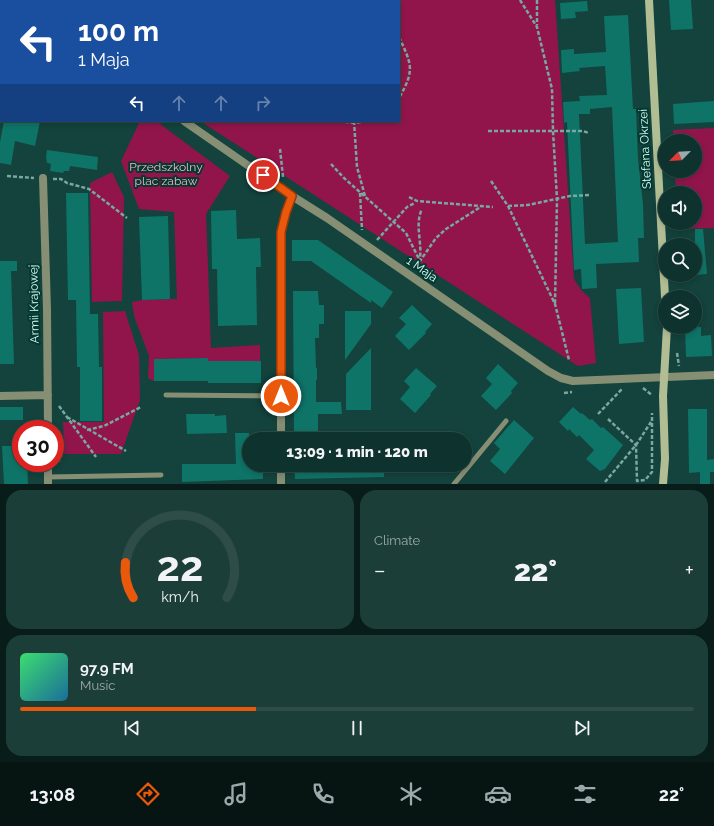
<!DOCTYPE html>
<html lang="en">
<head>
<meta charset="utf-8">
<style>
	:root { --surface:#0e322d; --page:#1c3e39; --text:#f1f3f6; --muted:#9baaaa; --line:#2e4d49; --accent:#ea580c }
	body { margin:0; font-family:Raleway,sans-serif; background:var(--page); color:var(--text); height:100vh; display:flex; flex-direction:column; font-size:15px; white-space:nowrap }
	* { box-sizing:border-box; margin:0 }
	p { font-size:13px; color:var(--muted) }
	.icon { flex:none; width:22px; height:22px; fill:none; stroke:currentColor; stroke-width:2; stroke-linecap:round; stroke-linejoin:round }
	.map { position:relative; height:484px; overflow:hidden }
	.details { display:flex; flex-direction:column; gap:6px; padding:6px; background:#081c19; flex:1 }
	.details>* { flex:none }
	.guide { position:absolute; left:0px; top:0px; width:400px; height:122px; box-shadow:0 2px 6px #0003,0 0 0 1px var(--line); background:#1a4fa0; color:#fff; overflow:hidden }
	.needle { width:26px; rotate:246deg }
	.fabs { position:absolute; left:658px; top:134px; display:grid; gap:8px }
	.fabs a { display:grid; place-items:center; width:44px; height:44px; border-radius:50%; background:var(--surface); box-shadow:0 2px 6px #0003,0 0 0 1px var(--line); font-size:20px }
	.speed { position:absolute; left:12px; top:420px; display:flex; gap:8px; font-size:20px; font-weight:700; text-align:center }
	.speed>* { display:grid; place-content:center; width:52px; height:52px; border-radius:50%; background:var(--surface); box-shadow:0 2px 6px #0003,0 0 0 1px var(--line); line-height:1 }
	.speed .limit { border:6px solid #d22; background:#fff; color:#111 }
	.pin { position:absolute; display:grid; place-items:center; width:34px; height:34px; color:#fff; margin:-17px; border:2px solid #fff; border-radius:50%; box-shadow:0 1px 4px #0007 }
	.me { position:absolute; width:44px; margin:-22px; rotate:0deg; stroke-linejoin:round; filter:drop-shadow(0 0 3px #0008) }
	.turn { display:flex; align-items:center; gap:14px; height:84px; padding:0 12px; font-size:18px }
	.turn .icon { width:52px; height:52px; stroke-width:2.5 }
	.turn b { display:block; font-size:28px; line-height:34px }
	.lanes { display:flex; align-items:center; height:38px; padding:0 12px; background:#0003; justify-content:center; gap:20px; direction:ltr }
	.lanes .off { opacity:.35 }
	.big { font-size:30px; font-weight:800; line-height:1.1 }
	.details .tile { flex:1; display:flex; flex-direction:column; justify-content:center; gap:6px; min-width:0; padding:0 14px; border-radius:16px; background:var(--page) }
	.details .dial { align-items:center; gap:0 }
	.dial svg { height:104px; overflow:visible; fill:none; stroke:var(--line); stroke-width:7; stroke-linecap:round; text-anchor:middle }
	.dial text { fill:var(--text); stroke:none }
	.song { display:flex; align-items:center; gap:12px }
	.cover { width:48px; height:48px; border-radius:6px; background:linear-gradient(135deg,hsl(140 70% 55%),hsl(200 70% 35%)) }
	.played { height:4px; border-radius:2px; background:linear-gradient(90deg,var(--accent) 35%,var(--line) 35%) }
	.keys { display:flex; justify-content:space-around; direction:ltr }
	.heat { display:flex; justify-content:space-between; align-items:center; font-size:22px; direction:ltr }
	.details .tiles { flex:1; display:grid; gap:6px; grid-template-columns:1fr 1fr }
	.tile:last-child { grid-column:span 2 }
	.trip { position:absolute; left:242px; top:432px; width:230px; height:40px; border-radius:20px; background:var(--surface); box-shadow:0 2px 6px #0003,0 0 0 1px var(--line); font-weight:800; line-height:40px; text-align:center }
	.dock { display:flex; height:64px; justify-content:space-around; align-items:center; background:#061412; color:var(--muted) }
	.dock .icon { width:28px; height:28px }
	.dock .selected { color:var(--accent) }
	.dock b { font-size:18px; color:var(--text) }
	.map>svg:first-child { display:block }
	.green { fill:#91154b }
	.building { fill:#0e7468; fill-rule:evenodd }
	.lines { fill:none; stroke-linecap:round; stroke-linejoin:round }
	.path { stroke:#7aa79f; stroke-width:2.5; stroke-dasharray:4 2; stroke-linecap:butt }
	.lane { stroke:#868e74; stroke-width:5 }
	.street { stroke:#868e74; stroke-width:8 }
	.secondary { stroke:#b1be94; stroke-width:8 }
	.route-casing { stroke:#983908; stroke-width:10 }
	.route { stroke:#ea580c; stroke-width:7 }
	.labels { text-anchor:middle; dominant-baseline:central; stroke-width:4; stroke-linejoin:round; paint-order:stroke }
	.street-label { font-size:12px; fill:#d5fff6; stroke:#053831 }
	.park-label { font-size:12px; fill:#f6b6c7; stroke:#053831 }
</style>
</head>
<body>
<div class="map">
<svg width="714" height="484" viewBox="0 0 714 484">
	<rect width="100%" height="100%" fill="#13433c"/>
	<path class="green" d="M 0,0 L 555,0 L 574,279 L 581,290 L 590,298 L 596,363 L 578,366 L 200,121 L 399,121 L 399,1 L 1,1 L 1,16 Z
		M 140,121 L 156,121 L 230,176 L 206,214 L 211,348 L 260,345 L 260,361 L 208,361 L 208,358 L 154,359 L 154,381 L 148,378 L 149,356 L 134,316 L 132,302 L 142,300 L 177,299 L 174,212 L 139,209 L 121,161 Z
		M 714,128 L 714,228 L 678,229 L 678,223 L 695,223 L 695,193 L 676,193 L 675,171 L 695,171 L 695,141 L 674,141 L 673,130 Z
		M 112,172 L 124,197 L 122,301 L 92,302 L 90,183 Z
		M 125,311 L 139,355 L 140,400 L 121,454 L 64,454 L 63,422 L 104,422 L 103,312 Z"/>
	<path class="building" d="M 669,0 L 691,0 L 693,29 L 671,30 Z
		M 587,1 L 588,11 L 575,12 L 576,18 L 561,19 L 560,3 Z
		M 628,15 L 633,109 L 636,109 L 638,159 L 643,204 L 644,238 L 638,238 L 639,262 L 596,264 L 597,288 L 582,289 L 581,269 L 574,270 L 567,122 L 564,123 L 563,102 L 580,101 L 579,96 L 607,95 L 605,66 L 579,68 L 580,71 L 562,73 L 561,50 L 574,49 L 574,54 L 606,52 L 604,16 ZM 612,107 L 618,242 L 585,244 L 579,114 L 590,114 L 590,109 Z
		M 714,101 L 714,122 L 674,124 L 673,104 Z
		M 4,121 L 40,121 L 35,146 L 15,141 L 11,165 L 0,163 L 0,142 Z
		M 47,150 L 98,157 L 97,170 L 70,166 L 69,171 L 64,171 L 63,173 L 50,171 L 51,164 L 47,163 L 46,157 Z
		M 66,193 L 88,193 L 90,314 L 98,314 L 99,367 L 102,367 L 102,421 L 80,421 L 80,367 L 77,367 L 76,300 L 68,300 Z
		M 236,210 L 237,239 L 260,238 L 261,267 L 256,267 L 257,325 L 218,326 L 217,269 L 212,269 L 211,211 Z
		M 168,216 L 170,299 L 142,300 L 139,217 Z
		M 695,229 L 703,229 L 707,274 L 695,275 Z
		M 292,240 L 318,240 L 393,292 L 382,308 L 371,300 L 371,303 L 311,261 L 292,261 Z
		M 0,261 L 17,261 L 17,271 L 11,271 L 14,364 L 0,364 Z
		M 641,288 L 644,342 L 619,344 L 616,289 Z
		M 293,291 L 318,291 L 319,305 L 324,305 L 324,324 L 319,324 L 319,338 L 315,338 L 316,368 L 317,368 L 317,380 L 316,380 L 316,402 L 341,402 L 342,414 L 318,414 L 318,439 L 294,439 Z
		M 412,305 L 432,324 L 425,332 L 426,333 L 409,350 L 395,336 L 406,324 L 399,318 Z
		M 345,311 L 371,311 L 371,324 L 345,360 Z
		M 685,327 L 701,327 L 701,336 L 711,335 L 712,356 L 686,357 Z
		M 371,348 L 371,410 L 346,410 L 346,374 Z
		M 208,358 L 208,361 L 261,361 L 261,383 L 208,383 L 208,381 L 154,381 L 154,359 Z
		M 498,364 L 518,383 L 511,391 L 512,393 L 496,410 L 481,396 L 492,384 L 486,378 Z
		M 416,368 L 437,386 L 430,394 L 431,395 L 415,413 L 400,399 L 410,387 L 404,381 Z
		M 0,407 L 23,407 L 23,420 L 0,420 Z
		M 573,407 L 581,414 L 582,413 L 590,420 L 592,419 L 601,428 L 603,427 L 623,445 L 605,469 L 600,471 L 586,459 L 594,450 L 579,435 L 577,437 L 569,429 L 568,431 L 559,422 Z
		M 688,409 L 707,409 L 707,460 L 714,459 L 714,472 L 710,472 L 710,484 L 700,484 L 700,472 L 689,473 Z
		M 186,414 L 215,414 L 215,416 L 226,415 L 227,433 L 187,434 Z
		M 514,420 L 534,438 L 505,474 L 490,461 L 500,449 L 494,443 Z
		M 235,433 L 249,433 L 249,465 L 259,465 L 263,471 L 263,479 L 182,482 L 182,464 L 236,464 Z
		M 2,446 L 21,446 L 21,463 L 27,463 L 28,484 L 4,484 Z
		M 294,465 L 384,465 L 384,477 L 295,479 Z"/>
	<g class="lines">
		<path class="path" d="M 117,0 L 118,1
			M 520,0 L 537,27 L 552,89 L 553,131 L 557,199 L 555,304
			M 537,0 L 537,25
			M 399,37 C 412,65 415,70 399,98
			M 339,121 L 354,123 L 368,121
			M 354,121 L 357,167 L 365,196
			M 488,131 L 583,131 L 589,133
			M 280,149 L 283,177
			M 331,164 L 344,178 L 406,233 L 420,261 L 436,238 L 446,229 L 482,206
			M 7,176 L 34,178
			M 53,179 L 61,179 L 67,183 L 89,189 L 127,218
			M 491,181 L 508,206 L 555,304 L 569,360
			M 360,193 L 362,230
			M 409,197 L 417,201 L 493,207
			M 508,206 L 528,205 L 570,196 L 591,195
			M 377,240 L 407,207 L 415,203
			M 417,268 C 426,250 413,227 422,209
			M 677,353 L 679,366
			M 643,388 L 652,395
			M 564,393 L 572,392
			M 59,406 L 96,457
			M 598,414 L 622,389
			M 67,417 L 126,451
			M 608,419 L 636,445 L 637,481 L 645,480 L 652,472 L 652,413
			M 87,430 L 104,426 L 141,407
			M 59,431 L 59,462
			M 605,482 L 636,445 L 651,422"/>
		<path class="lane" d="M 166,395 L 281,396
			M 48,477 L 161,475
			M 454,484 L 506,421"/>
		<path class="street" d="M 0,35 L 1,35
			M 184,121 L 292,196 L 327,218 L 548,371 L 561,378 L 573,381 L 714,375
			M 43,178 L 47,309 L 48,429
			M 0,396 L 48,395
			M 281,439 L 281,232 L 286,212 L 292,196
			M 48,463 L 48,484
			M 281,484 L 281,465"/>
		<path class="secondary" d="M 649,0 L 665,297
			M 663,484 L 665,459 L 663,396 L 667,327"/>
	</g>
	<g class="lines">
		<defs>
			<path id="route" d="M 263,175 L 292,196 L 286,212 L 281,232 L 281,396"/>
		</defs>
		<use href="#route" class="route-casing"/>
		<use href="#route" class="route"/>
	</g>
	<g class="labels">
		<g class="street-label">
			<text transform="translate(645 149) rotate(-93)">Stefana Okrzei</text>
			<text transform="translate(422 269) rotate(35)">1 Maja</text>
			<text transform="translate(34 304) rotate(-91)">Armii Krajowej</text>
		</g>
		<g class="park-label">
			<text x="166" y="167">Przedszkolny<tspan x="166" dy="14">plac zabaw</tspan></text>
		</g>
	</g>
</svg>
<div class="fabs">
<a><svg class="needle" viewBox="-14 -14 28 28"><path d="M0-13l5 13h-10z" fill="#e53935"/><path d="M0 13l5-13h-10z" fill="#9baaaa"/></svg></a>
<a><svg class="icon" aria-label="sound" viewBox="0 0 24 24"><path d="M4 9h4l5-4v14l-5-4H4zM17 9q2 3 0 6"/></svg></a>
<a><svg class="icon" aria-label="search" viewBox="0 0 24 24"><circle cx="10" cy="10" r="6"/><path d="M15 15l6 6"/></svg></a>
<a><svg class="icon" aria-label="layers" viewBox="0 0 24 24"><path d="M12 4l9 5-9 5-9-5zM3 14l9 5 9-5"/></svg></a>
</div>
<div class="speed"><div class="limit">30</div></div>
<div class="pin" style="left:263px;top:175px;background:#d93025"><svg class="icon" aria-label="arrive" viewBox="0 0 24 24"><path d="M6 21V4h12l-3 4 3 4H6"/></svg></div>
<svg class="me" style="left:281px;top:396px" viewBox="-20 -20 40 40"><circle r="17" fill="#ea580c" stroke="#fff" stroke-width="3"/><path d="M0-11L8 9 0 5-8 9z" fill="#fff"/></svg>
<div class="trip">13:09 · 1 min · 120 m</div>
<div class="guide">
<div class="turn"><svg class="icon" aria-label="left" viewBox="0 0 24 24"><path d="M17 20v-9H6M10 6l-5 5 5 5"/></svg><div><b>100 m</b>1 Maja</div></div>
<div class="lanes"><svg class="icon" aria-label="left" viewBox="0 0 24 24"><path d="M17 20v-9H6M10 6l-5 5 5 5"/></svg><svg class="icon off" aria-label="ahead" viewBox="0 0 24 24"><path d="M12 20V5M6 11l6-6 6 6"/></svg><svg class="icon off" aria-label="ahead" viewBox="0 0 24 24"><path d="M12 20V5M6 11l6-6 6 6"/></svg><svg class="icon off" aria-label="right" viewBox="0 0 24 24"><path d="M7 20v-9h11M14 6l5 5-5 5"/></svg></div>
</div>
</div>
<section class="details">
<div class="tiles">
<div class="tile dial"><svg viewBox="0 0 100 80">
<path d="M14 69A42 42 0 1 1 86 69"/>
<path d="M14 69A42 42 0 0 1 8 42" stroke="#ea580c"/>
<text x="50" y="56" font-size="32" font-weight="700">22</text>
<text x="50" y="72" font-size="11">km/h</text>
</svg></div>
<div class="tile"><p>Climate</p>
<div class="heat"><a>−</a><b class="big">22°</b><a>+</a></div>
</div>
<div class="tile">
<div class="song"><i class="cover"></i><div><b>97.9 FM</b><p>Music</p></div></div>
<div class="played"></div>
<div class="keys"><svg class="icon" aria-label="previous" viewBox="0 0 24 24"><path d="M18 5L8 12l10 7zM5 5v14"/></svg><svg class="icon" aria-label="pause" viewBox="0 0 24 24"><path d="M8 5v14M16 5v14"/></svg><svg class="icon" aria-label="next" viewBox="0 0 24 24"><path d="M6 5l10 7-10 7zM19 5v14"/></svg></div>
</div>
</div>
</section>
<nav class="dock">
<b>13:08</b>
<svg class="icon selected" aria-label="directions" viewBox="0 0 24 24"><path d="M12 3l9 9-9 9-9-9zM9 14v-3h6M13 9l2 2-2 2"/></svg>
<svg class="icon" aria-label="music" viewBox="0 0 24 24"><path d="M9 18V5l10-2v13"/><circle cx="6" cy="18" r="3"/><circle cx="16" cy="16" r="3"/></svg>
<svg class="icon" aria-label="phone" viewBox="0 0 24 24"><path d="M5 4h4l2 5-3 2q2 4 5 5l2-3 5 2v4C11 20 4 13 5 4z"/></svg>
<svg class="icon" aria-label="climate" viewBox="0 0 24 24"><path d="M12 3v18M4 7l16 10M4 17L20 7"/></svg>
<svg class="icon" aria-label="car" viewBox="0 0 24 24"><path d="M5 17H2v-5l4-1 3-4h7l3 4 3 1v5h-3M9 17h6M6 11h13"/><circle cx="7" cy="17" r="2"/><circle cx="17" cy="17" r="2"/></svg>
<svg class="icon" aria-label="filters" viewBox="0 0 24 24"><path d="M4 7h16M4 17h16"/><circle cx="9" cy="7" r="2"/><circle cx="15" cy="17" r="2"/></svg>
<b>22°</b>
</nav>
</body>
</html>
